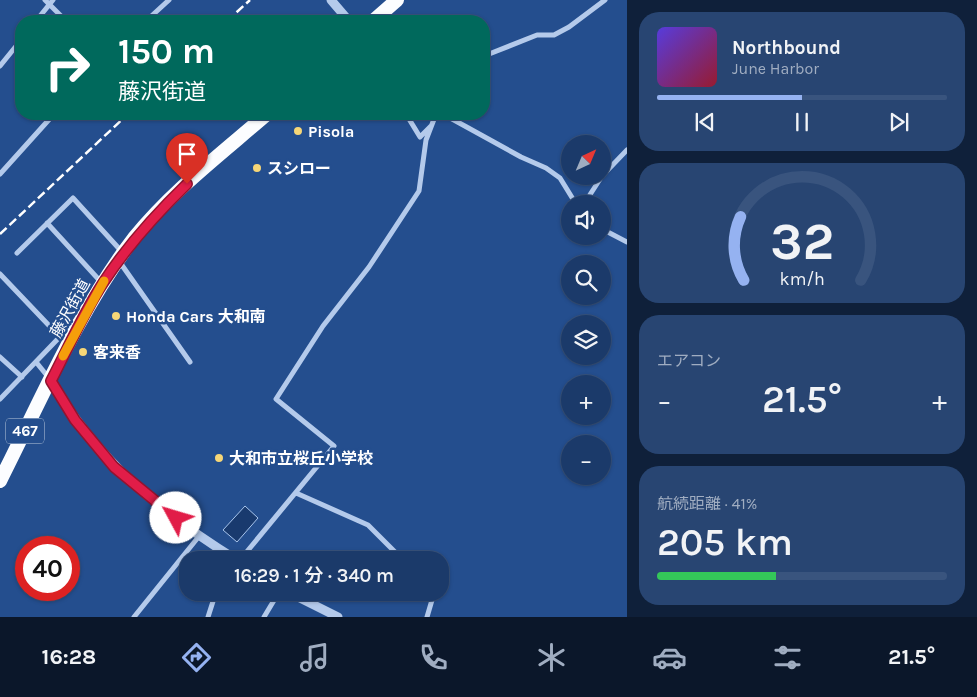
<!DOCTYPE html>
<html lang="ja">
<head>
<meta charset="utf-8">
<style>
	:root { --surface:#1b3a6a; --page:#284572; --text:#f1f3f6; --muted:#a0adc1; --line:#39547e; --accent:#95b2f1 }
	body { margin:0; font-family:Karla,"Noto Sans JP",sans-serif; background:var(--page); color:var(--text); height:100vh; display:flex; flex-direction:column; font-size:19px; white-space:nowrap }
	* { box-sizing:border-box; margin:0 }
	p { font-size:16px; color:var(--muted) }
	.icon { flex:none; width:28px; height:28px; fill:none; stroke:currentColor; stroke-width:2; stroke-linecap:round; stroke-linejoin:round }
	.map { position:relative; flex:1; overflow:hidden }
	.drawer { display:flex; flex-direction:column; gap:12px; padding:12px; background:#0f203a; width:350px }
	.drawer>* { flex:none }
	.guide { position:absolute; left:15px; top:15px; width:475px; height:105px; border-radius:20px; box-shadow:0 1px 4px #0004,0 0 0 1px var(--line); background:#00695c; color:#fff; overflow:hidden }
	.needle { width:32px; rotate:44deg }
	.buttons { position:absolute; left:561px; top:135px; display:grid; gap:10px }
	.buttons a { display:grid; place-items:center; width:50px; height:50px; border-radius:50%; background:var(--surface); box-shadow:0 1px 4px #0004,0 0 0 1px var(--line); font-size:25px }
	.speed { position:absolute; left:15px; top:536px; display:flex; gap:10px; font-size:25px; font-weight:700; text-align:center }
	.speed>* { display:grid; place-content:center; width:65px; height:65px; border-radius:50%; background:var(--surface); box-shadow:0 1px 4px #0004,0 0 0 1px var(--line); line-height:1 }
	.speed .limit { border:8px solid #d22; background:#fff; color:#111 }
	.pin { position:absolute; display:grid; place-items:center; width:42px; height:42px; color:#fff; margin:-51px -21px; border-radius:50% 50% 50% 0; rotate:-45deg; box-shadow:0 0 5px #0007 }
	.pin .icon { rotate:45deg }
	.me { position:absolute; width:55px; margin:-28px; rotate:309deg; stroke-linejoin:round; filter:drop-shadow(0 0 4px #0008) }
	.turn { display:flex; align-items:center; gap:18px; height:105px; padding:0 20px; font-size:22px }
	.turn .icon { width:65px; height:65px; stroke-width:2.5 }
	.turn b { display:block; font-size:35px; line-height:42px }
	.big { font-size:38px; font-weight:600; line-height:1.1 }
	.drawer .tile { flex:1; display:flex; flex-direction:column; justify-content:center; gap:8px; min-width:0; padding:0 18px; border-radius:20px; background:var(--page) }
	.drawer .dial { align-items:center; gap:0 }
	.dial svg { height:130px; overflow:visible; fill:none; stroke:var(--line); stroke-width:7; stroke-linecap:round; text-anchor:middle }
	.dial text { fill:var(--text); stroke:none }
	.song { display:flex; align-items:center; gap:15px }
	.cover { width:60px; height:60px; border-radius:8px; background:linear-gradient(135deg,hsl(250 70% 55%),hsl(350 70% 35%)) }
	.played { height:5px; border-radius:2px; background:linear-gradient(90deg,var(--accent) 50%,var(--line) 50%) }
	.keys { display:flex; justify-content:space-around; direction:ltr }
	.heat { display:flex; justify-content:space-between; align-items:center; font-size:28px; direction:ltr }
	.charge { height:8px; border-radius:4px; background:linear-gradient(90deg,#34c759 41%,var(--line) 0) }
	.trip { position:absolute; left:179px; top:551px; width:270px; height:50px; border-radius:20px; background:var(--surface); box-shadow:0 1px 4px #0004,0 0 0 1px var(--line); font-weight:600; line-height:50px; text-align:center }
	.tabs { display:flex; height:80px; justify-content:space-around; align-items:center; background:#0b172a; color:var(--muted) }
	.tabs .icon { width:35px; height:35px }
	.tabs .active { color:var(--accent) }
	.tabs b { font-size:22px; color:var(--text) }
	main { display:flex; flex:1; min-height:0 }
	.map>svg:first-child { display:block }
	.water { fill:#193a6e; stroke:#a8c5ec }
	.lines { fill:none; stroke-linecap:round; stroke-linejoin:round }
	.minor { stroke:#b4caeb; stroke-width:5 }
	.tertiary { stroke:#b4caeb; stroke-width:9 }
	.trunk { stroke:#fcfdff; stroke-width:14 }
	.rail { stroke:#fff; stroke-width:2.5; stroke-dasharray:9 4; stroke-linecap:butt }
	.route-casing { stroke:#92132f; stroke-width:12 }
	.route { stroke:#e11d48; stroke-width:9 }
	.slow { stroke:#f59e0b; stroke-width:9 }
	.poi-dot { fill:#f6d677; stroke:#244e8e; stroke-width:2 }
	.labels { text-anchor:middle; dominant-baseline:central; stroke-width:5; stroke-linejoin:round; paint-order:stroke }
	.shield { fill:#244e8e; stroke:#bdcadd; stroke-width:1 }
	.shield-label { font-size:15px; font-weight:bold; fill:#fff }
	.poi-label { font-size:16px; font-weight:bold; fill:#fff; stroke:#244e8e; text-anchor:start }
	.street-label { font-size:16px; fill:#fff; stroke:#244e8e }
</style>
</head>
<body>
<main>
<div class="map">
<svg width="627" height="617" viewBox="0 0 627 617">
	<rect width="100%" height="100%" fill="#244e8e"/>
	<path class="water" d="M 245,506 L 258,518 L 237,542 L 223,530 Z"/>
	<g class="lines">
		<path class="minor" d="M 45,0 L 66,21
			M 36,21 L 53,0
			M 146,21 L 169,0
			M 484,56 L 537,35 L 554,35 L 569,27 L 605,0
			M 0,66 L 21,40
			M 406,114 L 420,137 L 431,126
			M 443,114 L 521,157 L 546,168 L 560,178 L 576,204
			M 0,174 L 54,114
			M 602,176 L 627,150
			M 584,204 L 602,176
			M 47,223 L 101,282
			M 602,229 L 627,242
			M 17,253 L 73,198 L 123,253
			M 119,261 L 190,362
			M 0,274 L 59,336
			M 0,357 L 22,377
			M 36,362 L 49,378
			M 0,399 L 76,320
			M 296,493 L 368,525 L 403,560
			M 240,560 L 334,446 L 276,399 L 323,326 L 369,267 L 419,191 L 426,140 L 436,114
			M 134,617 L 200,535
			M 208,617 L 216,592
			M 264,617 L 279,592
			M 427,617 L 432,600 L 428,592"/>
		<path class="tertiary" d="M 331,0 L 349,21
			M 51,381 C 97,459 160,513 237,560
			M 288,592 L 338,617"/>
		<path class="trunk" d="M 373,21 L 397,0
			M 0,481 C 40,402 80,308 134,238 C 172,191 222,153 267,114"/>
		<path class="rail" d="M 227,21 L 250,0
			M 0,234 L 128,114"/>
	</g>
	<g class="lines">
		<defs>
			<path id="route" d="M 176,518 L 114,467 L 75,420 L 51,381 C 68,348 83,314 103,283 C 127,246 155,215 187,184"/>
		</defs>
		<use href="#route" class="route-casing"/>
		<use href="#route" class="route"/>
		<path class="slow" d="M 63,356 L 104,281"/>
	</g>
	<g class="poi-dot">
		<circle cx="298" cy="131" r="5"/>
		<circle cx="257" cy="168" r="5"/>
		<circle cx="116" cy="316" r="5"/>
		<circle cx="83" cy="352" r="5"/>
		<circle cx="219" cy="458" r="5"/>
	</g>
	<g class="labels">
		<rect class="shield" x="6" y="418.5" width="38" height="25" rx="4"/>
		<g class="shield-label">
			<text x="25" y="431">467</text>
		</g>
		<g class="poi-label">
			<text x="308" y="131">Pisola</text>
			<text x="267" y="168">スシロー</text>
			<text x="126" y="316">Honda Cars 大和南</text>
			<text x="93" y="352">客来香</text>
			<text x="229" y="458">大和市立桜丘小学校</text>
		</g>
		<g class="street-label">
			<text transform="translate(70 308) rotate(-61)">藤沢街道</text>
		</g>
	</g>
</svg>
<div class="buttons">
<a><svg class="needle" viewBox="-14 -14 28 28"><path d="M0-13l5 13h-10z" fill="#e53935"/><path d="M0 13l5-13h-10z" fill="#a0adc1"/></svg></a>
<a><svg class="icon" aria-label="sound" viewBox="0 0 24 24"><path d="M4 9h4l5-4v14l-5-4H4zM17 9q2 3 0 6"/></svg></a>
<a><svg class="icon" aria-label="search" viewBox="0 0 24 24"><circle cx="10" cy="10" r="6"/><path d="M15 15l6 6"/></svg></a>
<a><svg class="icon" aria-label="layers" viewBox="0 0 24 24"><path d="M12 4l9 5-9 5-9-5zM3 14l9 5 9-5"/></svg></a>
<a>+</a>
<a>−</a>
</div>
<div class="speed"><div class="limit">40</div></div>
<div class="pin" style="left:187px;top:184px;background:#d93025"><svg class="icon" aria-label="arrive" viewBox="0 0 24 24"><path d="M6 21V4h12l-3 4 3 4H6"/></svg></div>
<svg class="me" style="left:176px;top:518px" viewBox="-20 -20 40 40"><circle r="19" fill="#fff"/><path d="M0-13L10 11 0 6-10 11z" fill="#e11d48"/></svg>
<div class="trip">16:29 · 1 分 · 340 m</div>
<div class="guide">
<div class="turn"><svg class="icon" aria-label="right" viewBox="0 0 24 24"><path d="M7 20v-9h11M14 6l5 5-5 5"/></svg><div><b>150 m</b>藤沢街道</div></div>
</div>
</div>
<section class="drawer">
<div class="tile">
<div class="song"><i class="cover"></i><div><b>Northbound</b><p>June Harbor</p></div></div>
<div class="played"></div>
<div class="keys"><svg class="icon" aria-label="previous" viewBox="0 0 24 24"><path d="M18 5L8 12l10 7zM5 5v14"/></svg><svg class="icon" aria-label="pause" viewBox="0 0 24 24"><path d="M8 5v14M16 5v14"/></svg><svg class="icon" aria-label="next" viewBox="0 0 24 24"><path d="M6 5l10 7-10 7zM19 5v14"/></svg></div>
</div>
<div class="tile dial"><svg viewBox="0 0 100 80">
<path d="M14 69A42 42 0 1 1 86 69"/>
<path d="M14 69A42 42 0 0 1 12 30" stroke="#95b2f1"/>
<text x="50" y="56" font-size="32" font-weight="700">32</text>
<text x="50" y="72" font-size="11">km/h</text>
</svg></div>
<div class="tile"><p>エアコン</p>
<div class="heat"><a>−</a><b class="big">21.5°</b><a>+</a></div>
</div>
<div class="tile"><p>航続距離 · 41%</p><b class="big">205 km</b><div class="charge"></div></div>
</section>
</main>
<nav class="tabs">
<b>16:28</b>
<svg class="icon active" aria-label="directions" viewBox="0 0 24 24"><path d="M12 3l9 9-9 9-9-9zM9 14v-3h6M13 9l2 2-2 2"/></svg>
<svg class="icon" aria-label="music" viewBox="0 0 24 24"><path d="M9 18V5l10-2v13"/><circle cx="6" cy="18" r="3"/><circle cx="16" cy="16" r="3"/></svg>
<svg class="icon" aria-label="phone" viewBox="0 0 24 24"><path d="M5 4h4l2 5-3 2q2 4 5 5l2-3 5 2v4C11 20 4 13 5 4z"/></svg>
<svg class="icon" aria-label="climate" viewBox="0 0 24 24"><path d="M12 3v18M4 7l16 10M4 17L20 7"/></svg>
<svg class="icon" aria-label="car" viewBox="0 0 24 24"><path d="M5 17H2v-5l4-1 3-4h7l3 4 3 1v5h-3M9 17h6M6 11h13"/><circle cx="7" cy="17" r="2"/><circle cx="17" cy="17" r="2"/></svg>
<svg class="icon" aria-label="filters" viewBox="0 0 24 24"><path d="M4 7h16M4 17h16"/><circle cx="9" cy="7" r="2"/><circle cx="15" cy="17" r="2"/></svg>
<b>21.5°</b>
</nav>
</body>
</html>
